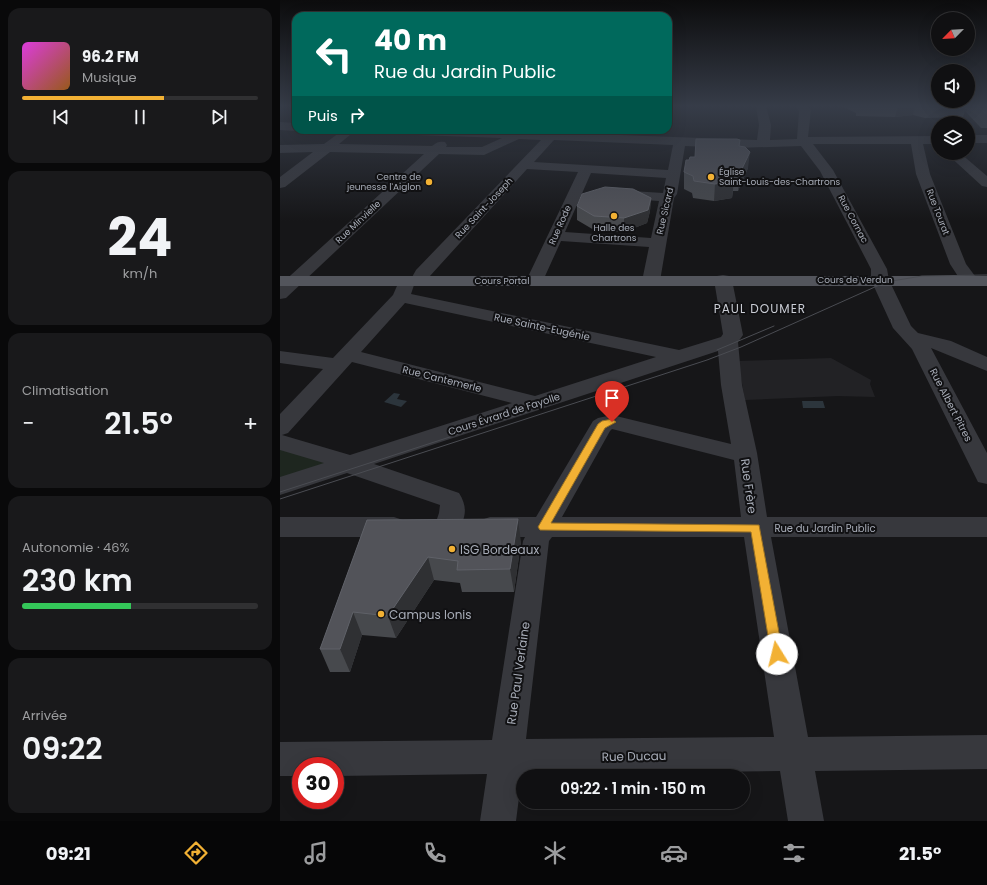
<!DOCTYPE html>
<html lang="fr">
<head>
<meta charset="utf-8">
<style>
	:root { --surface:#101012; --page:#19191b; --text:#f1f3f6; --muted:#9c9d9f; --line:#303032; --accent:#f2b134 }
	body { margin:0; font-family:Poppins,sans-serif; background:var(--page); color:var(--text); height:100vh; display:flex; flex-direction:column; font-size:15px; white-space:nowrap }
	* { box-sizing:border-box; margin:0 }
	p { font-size:13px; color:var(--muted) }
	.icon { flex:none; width:22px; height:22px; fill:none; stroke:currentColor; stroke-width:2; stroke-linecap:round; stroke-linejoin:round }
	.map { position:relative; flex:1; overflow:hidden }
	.side { display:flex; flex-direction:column; gap:8px; padding:8px; background:#09090a; width:280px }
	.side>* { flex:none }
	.hud { position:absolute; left:12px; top:12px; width:380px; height:122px; border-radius:12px; box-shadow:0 4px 16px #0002,0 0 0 1px var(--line); background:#00695c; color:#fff; overflow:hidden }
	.needle { width:26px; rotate:246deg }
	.buttons { position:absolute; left:651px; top:12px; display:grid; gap:8px }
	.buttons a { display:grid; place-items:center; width:44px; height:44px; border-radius:50%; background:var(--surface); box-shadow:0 4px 16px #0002,0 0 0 1px var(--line); font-size:20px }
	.speed { position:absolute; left:12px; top:757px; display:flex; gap:8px; font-size:20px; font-weight:700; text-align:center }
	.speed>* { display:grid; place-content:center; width:52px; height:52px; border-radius:50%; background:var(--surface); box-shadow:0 4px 16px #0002,0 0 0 1px var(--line); line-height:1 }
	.speed .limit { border:6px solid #d22; background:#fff; color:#111 }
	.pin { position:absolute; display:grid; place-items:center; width:34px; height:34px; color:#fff; margin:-41px -17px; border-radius:50% 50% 50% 0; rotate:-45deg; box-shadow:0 0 4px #0007 }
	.pin .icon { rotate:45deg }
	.me { position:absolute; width:44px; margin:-22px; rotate:351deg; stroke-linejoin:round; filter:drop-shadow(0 0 3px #0008) }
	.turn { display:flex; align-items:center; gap:14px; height:84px; padding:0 16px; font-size:18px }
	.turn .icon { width:52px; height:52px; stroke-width:2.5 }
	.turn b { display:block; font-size:28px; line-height:34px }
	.then { display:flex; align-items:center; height:38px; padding:0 16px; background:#0003; gap:8px; font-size:15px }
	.big { font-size:30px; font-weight:600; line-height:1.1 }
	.side .widget { flex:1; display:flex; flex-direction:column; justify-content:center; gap:6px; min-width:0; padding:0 14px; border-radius:12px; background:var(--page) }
	.side .dial { align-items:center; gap:0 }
	.dial b { font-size:52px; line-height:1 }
	.song { display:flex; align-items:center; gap:12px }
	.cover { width:48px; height:48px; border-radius:6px; background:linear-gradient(135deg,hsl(300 70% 55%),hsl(30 70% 35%)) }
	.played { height:4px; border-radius:2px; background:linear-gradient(90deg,var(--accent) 60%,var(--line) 60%) }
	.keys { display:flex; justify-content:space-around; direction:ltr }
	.heat { display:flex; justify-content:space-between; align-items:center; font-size:22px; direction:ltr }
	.charge { height:6px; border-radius:3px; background:linear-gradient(90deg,#34c759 46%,var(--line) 0) }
	.trip { position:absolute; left:236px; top:769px; width:234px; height:40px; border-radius:20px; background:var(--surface); box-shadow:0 4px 16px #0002,0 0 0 1px var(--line); font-weight:600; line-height:40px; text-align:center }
	.tabs { display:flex; height:64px; justify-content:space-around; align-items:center; background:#060607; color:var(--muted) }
	.tabs .icon { width:28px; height:28px }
	.tabs .on { color:var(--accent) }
	.tabs b { font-size:18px; color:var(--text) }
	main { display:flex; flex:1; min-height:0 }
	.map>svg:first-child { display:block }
	.built { fill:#222225 }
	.green { fill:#1e261f }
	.water { fill:#2c353c }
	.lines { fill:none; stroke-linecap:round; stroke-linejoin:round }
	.minor { fill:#37383d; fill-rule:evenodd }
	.major { fill:#53555c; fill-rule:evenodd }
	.tram { stroke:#4a4c52; stroke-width:1 }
	.wall { fill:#47494d }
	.shaded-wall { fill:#2f3033 }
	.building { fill:#525359; stroke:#5f6168 }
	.route { fill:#f2b134; stroke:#9d7322 }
	.poi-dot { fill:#f2b134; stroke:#111113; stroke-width:1.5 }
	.labels { text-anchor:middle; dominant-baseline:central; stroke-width:4; stroke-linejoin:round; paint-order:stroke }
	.far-poi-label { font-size:9px; fill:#a8adb8; stroke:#111113; text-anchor:start }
	.far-street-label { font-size:9px; fill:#a8adb8; stroke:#111113 }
	.street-label { font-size:10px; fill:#a8adb8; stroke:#111113 }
	.quarter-label { font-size:12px; letter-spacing:1px; fill:#c9ccd4; stroke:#111113 }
	.near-street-label { font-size:12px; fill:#a8adb8; stroke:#111113 }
	.near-poi-label { font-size:12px; fill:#a8adb8; stroke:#111113; text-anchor:start }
</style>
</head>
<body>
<main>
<section class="side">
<div class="widget">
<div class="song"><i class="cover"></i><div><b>96.2 FM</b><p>Musique</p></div></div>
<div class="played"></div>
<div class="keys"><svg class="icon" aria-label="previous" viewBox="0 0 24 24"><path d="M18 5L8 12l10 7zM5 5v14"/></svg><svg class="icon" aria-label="pause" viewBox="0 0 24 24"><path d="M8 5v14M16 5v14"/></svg><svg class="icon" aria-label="next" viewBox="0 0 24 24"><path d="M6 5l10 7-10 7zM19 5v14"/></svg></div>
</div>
<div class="widget dial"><b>24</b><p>km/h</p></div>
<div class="widget"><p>Climatisation</p>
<div class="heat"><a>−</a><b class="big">21.5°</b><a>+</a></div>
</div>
<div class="widget"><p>Autonomie · 46%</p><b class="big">230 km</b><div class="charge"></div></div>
<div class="widget"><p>Arrivée</p><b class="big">09:22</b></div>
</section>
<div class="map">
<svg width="707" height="821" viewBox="0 0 707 821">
	<rect width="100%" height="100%" fill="#161618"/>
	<path class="built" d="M 551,358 L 591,380 L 590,384 L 595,397 L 558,396 L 465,400 L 458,361 Z"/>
	<path class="green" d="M 0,446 L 55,463 L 0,480 Z"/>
	<path class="water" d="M 114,393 L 120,394 L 117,399 L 127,401 L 121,407 L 104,402 Z
		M 522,401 L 543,401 L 545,408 L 523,408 Z"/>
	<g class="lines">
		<path class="minor" d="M 476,106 L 486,106 L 491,125 L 490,140 L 517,139 L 519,111 L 516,106 L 527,106 L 531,110 L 528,137 L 658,136 L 658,144 L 643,144 L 650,174 L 686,264 L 698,280 L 695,284 L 689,285 L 683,284 L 670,264 L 636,174 L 631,144 L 533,144 L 553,170 L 607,269 L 609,280 L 631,326 L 638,333 L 671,341 L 707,357 L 707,371 L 651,348 L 707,453 L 707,484 L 698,482 L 632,349 L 613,328 L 591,280 L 591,269 L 540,171 L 521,146 L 455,148 L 405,146 L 397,194 L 394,198 L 380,281 L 377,285 L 371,286 L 365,285 L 362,281 L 369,247 L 281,241 L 261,285 L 255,286 L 249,285 L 246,281 L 298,172 L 247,169 L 150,276 L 145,285 L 139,286 L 134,285 L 131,294 L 399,350 L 441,337 L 443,334 L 434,280 L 437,276 L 443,275 L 449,276 L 452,280 L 463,335 L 458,342 L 462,385 L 477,453 L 487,517 L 707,517 L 707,537 L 491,537 L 528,737 L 707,735 L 707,769 L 535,771 L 544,821 L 508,821 L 500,771 L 242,774 L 236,821 L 200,821 L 207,774 L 55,776 L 55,766 L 21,766 L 21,776 L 0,776 L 0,742 L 212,740 L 243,541 L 245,537 L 210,537 L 201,534 L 197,527 L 201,520 L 210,517 L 256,517 L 313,421 L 318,418 L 332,415 L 451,444 L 441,385 L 438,351 L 94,464 L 179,493 C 189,509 185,519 176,535 L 167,538 L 158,535 L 154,528 L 159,513 L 160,505 L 67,473 L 0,495 L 0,477 L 44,463 L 0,450 L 0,414 L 43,369 L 0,363 L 0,351 L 53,358 L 113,295 L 120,279 L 126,278 L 131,279 L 136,270 L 261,140 L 239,139 L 204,155 L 159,154 L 6,298 L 0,299 L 0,285 L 144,154 L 50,152 L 5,187 L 0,188 L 0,177 L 33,152 L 0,153 L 0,145 L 44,144 L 63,130 L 76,130 L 59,144 L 152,146 C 157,142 159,141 165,142 L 167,145 L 166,147 L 202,147 L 222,138 L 108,134 L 104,133 L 102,130 L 197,130 L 477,140 L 479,125 ZM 274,140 L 393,145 L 388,170 L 254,162 ZM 311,173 L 386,178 L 383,193 L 336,190 L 331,191 L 329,194 L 331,197 L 336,198 L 379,201 L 371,238 L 285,232 ZM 125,303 L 376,357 L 255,396 L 81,352 ZM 72,362 L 232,403 L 70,455 L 2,435 L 8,433 ZM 332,429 L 454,460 L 461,517 L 282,517 L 330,431 ZM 272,537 L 464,537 L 494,737 L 246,739 L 269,541 Z
			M 0,122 L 16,123 L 16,130 L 18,130 L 16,131 L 0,130 Z
			M 688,135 L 707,135 L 707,143 L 688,143 Z
			M 666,153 L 680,153 L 707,176 L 707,187 L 702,186 Z
			M 0,517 L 114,517 L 123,520 L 127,527 L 123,534 L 114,537 L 0,537 Z"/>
		<path class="major" d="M 0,276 L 707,276 L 707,286 L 0,286 Z"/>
		<path class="tram" d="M 437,350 L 494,326
			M 0,492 L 247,412
			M 0,499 L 427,360 L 461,347 L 606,282 L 642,276 L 707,275"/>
	</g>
	<path class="wall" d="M 561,106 L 707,106 L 707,128 L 701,128 L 685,111 L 683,117 L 645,118 L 633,115 L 615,117 L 576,116 L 576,113 Z
		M 460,146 L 468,168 L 458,191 L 453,191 L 452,198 L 434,201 L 413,198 L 412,193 L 404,189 L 404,172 L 409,160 L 415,157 Z
		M 371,198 L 370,211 L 367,223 L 344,232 L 314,230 L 297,220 L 297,206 Z
		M 87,520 L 241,542 L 234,592 L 182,592 L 180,583 L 154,580 L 116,638 L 82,635 L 70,672 L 50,672 L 40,649 Z"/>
	<path class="shaded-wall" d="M 618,106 L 635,106 L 633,115 L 615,117 Z
		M 470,152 L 468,168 L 458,191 L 459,175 Z
		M 454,181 L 452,198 L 434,201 L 435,184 Z
		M 371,198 L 370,211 L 367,223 L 344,232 L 344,218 Z
		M 238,519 L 241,542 L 234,592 L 230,569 Z
		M 148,557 L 154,580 L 116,638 L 108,616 Z
		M 73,612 L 82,635 L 70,672 L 60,649 Z"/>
	<path class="building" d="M 698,106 L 707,106 L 707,113 L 705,113 Z
		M 416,139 L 457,139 L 460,140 L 459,146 L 465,147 L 470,152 L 459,175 L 451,174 L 454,181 L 435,184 L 414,181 L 413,176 L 404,172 L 406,160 L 409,160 L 410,157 L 415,157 Z
		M 325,187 L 353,189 L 371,198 L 368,210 L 344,218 L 314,216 L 297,206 L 302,194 Z
		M 238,519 L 230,569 L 177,570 L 178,561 L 148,557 L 108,616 L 73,612 L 60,649 L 40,649 L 87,520 Z"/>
	<linearGradient id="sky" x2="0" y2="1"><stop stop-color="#0c0c0d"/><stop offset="0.48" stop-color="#363c48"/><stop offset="1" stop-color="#363c48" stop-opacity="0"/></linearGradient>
	<rect width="707" height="221" fill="url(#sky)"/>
	<path class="route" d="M 332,419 L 336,422 L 325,428 L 271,523 L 479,525 L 503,654 L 502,658 L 497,660 L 492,658 L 491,654 L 471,532 L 260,530 L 258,527 L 318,424 L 322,421 Z"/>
	<g class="poi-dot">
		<circle cx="431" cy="177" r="4"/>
		<circle cx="149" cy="182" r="4"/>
		<circle cx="334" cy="216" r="4"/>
		<circle cx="172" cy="549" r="4"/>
		<circle cx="101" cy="614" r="4"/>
	</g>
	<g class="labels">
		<g class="far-poi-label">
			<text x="439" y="172">Église<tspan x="439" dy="10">Saint-Louis-des-Chartrons</tspan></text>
			<text x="141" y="177" text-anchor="end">Centre de<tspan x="141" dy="10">jeunesse l'Aiglon</tspan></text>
			<text x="334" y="228" text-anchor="middle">Halle des<tspan x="334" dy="10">Chartrons</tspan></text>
		</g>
		<g class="far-street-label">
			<text transform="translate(204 208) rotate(-47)">Rue Saint-Joseph</text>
			<text transform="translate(385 211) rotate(-77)">Rue Sicard</text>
			<text transform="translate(658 212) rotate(69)">Rue Tourat</text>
			<text transform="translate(573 219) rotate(62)">Rue Cornac</text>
			<text transform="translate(78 222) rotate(-43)">Rue Minvielle</text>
			<text transform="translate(280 225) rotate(-66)">Rue Rode</text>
			<text x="575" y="280">Cours de Verdun</text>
			<text x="222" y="281">Cours Portal</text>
		</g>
		<g class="street-label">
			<text transform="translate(262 327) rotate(12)">Rue Sainte-Eugénie</text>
			<text transform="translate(162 379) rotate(14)">Rue Cantemerle</text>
			<text transform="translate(671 405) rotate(63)">Rue Albert Pitres</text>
			<text transform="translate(224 414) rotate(-18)">Cours Évrard de Fayolle</text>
			<text x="545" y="528">Rue du Jardin Public</text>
		</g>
		<g class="quarter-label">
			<text x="480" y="308">PAUL DOUMER</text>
		</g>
		<g class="near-street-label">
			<text transform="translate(469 486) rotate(82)">Rue Frère</text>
			<text transform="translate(238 673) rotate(-82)">Rue Paul Verlaine</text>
			<text transform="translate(354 756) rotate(-1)">Rue Ducau</text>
		</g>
		<g class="near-poi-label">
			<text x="180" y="549">ISG Bordeaux</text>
			<text x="109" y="614">Campus Ionis</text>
		</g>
	</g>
</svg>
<div class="buttons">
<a><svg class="needle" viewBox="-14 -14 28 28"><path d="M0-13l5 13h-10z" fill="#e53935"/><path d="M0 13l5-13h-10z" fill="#9c9d9f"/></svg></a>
<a><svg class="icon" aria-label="sound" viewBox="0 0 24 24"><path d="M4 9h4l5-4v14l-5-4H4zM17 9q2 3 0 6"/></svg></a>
<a><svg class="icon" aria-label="layers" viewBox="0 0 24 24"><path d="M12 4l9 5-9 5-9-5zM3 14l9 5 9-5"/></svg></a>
</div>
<div class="speed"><div class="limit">30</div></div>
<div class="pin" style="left:332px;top:422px;background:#d93025"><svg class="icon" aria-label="arrive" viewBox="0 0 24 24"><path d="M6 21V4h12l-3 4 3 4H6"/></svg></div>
<svg class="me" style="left:497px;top:654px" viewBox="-20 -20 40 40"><circle r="19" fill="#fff"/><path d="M0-13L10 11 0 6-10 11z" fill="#f2b134"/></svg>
<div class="trip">09:22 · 1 min · 150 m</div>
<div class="hud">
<div class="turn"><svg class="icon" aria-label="left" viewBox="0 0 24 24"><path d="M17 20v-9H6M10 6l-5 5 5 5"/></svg><div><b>40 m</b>Rue du Jardin Public</div></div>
<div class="then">Puis<svg class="icon" aria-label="right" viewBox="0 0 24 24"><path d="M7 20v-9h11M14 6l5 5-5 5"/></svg></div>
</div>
</div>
</main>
<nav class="tabs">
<b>09:21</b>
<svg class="icon on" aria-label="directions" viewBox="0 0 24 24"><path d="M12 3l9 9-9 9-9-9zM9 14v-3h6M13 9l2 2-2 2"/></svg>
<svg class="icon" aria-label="music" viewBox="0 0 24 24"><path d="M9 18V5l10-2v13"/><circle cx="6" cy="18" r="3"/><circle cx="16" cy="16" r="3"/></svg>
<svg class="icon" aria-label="phone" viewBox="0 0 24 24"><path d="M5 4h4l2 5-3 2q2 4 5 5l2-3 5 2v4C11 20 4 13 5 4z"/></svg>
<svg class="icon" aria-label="climate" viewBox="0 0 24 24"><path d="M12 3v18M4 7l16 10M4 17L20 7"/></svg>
<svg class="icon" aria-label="car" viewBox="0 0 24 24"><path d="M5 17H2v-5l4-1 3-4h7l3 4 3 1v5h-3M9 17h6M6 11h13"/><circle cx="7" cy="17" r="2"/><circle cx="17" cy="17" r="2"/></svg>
<svg class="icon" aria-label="filters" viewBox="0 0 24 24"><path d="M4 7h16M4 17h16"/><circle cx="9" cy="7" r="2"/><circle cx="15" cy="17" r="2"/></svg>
<b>21.5°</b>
</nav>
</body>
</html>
